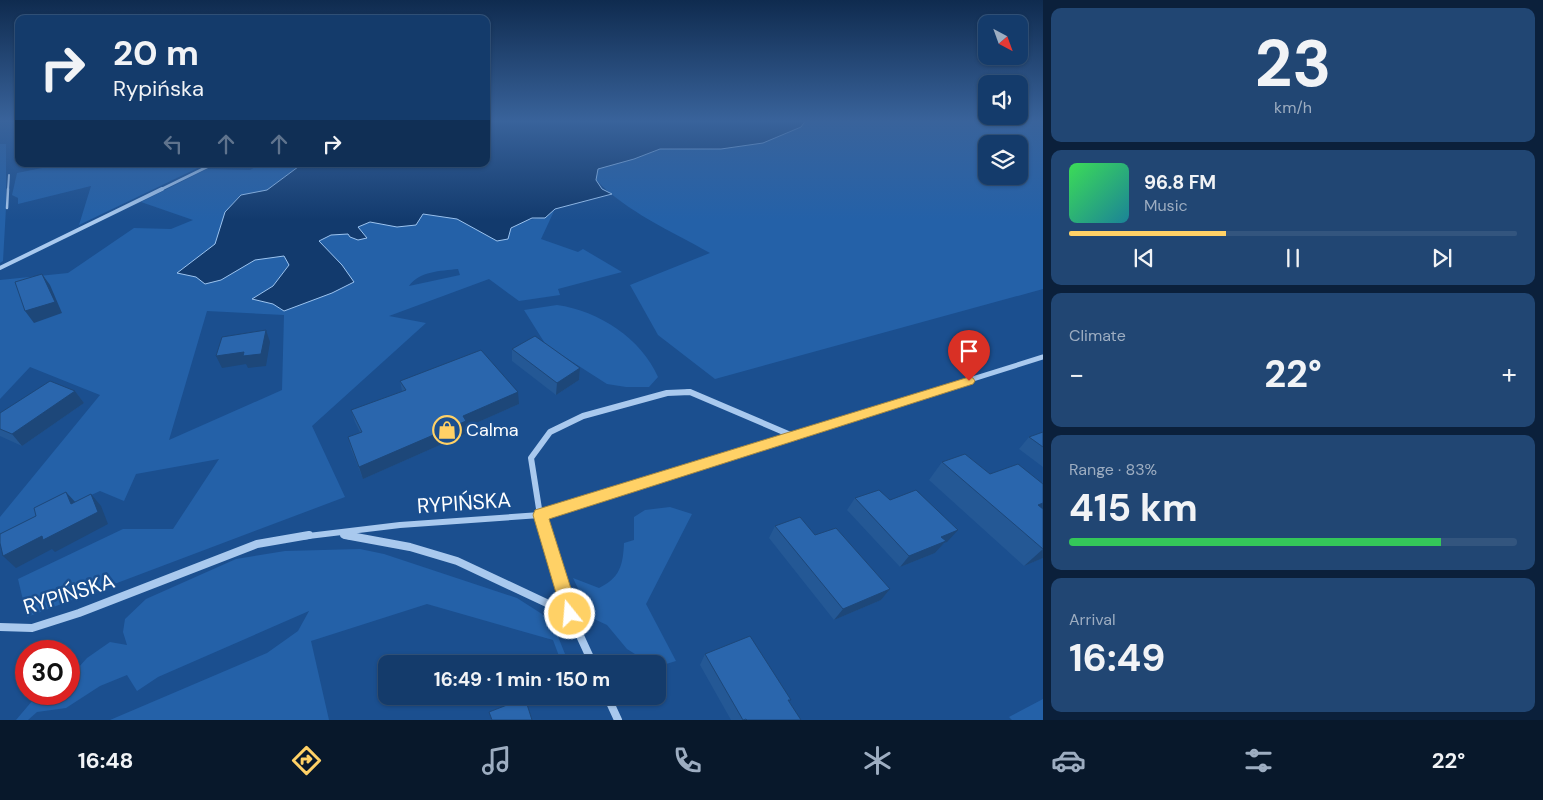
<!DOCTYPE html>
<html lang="en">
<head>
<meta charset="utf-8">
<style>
	:root { --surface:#143b6b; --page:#214673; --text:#f1f3f6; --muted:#9dadc1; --line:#33557e; --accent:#ffd166 }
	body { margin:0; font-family:"DM Sans",sans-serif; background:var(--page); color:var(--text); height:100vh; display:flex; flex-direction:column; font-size:19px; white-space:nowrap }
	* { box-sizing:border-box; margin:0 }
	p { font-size:16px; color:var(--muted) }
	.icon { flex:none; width:28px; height:28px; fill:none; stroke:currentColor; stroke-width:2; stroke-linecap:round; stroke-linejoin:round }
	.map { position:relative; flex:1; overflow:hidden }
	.side { display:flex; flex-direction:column; gap:8px; padding:8px; background:#0b203b; width:500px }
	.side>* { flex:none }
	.hud { position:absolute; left:15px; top:15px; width:475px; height:152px; border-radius:10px; box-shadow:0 1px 4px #0004,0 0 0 1px var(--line); background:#143b6b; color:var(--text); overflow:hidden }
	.needle { width:32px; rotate:139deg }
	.tools { position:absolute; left:978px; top:15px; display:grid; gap:10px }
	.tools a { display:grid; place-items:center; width:50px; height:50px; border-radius:10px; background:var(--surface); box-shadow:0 1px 4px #0004,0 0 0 1px var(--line); font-size:25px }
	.speed { position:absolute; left:15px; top:640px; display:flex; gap:10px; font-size:25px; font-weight:700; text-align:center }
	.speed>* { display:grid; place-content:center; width:65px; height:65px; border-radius:50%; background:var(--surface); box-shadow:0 1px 4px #0004,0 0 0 1px var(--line); line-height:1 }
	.speed .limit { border:8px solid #d22; background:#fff; color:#111 }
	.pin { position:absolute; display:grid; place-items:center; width:42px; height:42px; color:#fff; margin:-51px -21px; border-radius:50% 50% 50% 0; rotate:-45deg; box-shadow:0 0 5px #0007 }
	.pin .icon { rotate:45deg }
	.me { position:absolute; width:55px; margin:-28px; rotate:343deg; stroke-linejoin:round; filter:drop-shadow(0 0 4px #0008) }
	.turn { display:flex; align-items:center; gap:18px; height:105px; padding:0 15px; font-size:22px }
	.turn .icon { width:65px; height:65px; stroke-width:2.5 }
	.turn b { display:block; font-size:35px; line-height:42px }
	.lanes { display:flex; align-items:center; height:48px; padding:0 15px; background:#0003; justify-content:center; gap:25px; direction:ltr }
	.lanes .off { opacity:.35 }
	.big { font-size:38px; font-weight:700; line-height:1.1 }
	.side .tile { flex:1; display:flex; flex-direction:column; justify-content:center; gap:8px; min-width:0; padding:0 18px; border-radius:10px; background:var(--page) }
	.side .dial { align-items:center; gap:0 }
	.dial b { font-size:65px; line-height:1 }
	.song { display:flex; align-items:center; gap:15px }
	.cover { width:60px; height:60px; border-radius:8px; background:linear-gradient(135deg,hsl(130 70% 55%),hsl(190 70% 35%)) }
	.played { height:5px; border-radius:2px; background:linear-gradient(90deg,var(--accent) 35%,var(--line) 35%) }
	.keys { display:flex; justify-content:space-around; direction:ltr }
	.heat { display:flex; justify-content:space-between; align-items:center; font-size:28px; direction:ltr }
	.charge { height:8px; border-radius:4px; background:linear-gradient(90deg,#34c759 83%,var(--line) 0) }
	.trip { position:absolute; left:378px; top:655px; width:288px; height:50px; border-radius:10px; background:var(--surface); box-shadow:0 1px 4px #0004,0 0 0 1px var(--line); font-weight:700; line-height:50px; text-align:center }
	.tab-bar { display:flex; height:80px; justify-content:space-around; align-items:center; background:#08182b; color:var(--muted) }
	.tab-bar .icon { width:35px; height:35px }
	.tab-bar .current { color:var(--accent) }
	.tab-bar b { font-size:22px; color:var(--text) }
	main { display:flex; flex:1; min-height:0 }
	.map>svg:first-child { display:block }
	.green { fill:#2461a8; fill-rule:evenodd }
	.water { fill:#123a6d; stroke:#9cc4f0 }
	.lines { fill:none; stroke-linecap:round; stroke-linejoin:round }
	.service-far1 { stroke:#a9c9ee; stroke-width:2 }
	.service { stroke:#a9c9ee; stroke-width:2.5 }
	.minor-far4 { stroke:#a9c9ee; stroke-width:3 }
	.minor-far3 { stroke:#a9c9ee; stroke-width:4 }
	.minor-far2 { stroke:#a9c9ee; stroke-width:5 }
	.minor-far1 { stroke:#a9c9ee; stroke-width:6 }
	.minor { stroke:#a9c9ee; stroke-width:8 }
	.wall { fill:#245895 }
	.shaded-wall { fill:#1d4779 }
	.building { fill:#2a66ad; stroke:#1d4779 }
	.route { fill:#ffd166; stroke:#a68842 }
	.labels { text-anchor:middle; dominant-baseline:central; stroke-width:5; stroke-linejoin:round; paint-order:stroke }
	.poi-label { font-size:18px; fill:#fff; stroke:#1b4f8f; text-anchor:start }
	.near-street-label { font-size:21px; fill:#fff; stroke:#1b4f8f }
</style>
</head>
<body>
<main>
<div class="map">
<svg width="1043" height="720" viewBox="0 0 1043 720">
	<rect width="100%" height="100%" fill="#1b4f8f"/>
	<path class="green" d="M 806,120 L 1043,120 L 1043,289 L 715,379 L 658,335 L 630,285 L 710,253 C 671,231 627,212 596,180 L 598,169 L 634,159 L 660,149 L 721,149 L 801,127 ZM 986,144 L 1019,144 L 1019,176 L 986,176 Z
		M 0,144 L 6,144 L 6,208 L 3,261 L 0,263 Z
		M 62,164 L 206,164 L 79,225 L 91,186 L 18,204 L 18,198 L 12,195 L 17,173 Z
		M 260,164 L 302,164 L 267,190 L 241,195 L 225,212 L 216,244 L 178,273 L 196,277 L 255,260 L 285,256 L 289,264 L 273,286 L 253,299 L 273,304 L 284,311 L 325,246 L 318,241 L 331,235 L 348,234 L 350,237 C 352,234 355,230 358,227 C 375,214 400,238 423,214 L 457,219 L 497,241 C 512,227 524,218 545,218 L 555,209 L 541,239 L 578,252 L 583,249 L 622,272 L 558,289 L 560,295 L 519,301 L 489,279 L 389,316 L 426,323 L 312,426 L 345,497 L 27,617 L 18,579 L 123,529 L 173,529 L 219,459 L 136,474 L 124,501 L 100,491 L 0,537 L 0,517 L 100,395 L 30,367 L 0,399 L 0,280 L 68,273 L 134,228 L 171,229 L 193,220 L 141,202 L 207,169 L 250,170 ZM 458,269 L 460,275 L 409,286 C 420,271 440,271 458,269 ZM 207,311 L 284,315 L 282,390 L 169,440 Z
		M 557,305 C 599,311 641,338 658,377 L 649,387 L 626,387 L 607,384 L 546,345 L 524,310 Z
		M 670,507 L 692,514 L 646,604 L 676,661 L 656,667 L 656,664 L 651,664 L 627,649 L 607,625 L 592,618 L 573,578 L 599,588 C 620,578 623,565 624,543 L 634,540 L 634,517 L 645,510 Z
		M 360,549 L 384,554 L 517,598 L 542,614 L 557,634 L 569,664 L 562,664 L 553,640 L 427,604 L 311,641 L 329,720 L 110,720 L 267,653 L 298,631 L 309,611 L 158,677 L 137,691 L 127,675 L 100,686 L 66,708 L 37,712 L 28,720 L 16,720 L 38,694 L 69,694 L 69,678 L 87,658 L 110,642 L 127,645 L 123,632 L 125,619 L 146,599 L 236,559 L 285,551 Z
		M 1043,699 L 1043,720 L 1012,720 L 1009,717 Z"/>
	<path class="water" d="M 486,120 L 806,120 L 801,127 L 763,143 L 721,149 L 660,149 L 634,159 L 598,169 L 596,180 L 602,189 L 612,194 L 555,209 L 545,218 L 532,218 L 511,228 L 508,239 L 497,241 L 457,219 L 423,214 L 416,225 L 397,227 L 370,222 L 358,227 L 367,238 L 358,240 L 350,237 L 348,234 L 331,235 L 319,241 L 342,265 L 354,282 L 332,293 L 284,311 L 273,304 L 252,299 L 273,286 L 289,265 L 284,256 L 255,260 L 221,280 L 205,284 L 196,277 L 177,273 L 215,244 L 225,212 L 241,195 L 267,190 L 302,164 L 486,164 Z"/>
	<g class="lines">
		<path class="service-far1" d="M 8,190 L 9,175"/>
		<path class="service" d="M 7,208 L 8,189"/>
		<path class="minor-far4" d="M 160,190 L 213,164"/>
		<path class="minor-far3" d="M 0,268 L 162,189"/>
		<path class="minor-far2" d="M 687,392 L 690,392
			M 931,392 L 1043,357"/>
		<path class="minor-far1" d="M 343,535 L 352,537
			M 300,537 L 400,525 L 540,515 L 935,391
			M 547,537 L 540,515 L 531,458 L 550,432 L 583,416 L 667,393 L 690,392 L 793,436"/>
		<path class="minor" d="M 345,535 L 410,547 L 457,561 L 570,614
			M 546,535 L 570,614 L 593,664
			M 0,627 L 32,628 L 79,613 L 257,544 L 309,535
			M 607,696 L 618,720"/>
	</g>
	<path class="wall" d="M 512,349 L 580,368 L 579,380 L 556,395 L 512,361 Z
		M 400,381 L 519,404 L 467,427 L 467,433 L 363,479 L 351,449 L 348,437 L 360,432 L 355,422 L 351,410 L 402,391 Z
		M 75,391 L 84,403 L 22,446 L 0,436 L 0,413 Z
		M 1043,432 L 1043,467 L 1019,449 L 1029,437 Z
		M 942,462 L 990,474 L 1043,484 L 1043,558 L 1024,566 L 929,480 Z
		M 855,498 L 890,500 L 947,542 L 944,543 L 935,553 L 900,567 L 847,510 Z
		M 775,526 L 815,535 L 890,589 L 881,600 L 834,620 L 769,538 Z
		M 705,654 L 789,702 L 801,720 L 731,720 L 700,665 Z"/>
	<path class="shaded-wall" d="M 42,274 L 50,285 L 62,313 L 34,323 L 25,311 Z
		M 266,330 L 270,342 L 266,366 L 248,368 L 246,364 L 222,368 L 216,356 L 244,352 Z
		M 580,368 L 579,380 L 556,395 L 557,383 Z
		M 75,391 L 84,403 L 22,446 L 12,434 Z
		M 518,392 L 519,404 L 467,427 L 467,433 L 363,479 L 359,467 L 463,416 Z
		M 66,492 L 77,504 L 71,504 Z
		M 91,494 L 101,506 L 108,524 L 55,552 L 52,549 L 16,568 L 3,556 Z
		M 1043,503 L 1043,512 L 1038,505 Z
		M 958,530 L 947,542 L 944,543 L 935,553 L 900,567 L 909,556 L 941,537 Z
		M 1043,549 L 1043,558 L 1024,566 Z
		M 890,589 L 881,600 L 834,620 L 843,609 Z"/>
	<path class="building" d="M 42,274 L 55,302 L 25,311 L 15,282 Z
		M 266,330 L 261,354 L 243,356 L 244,352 L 216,356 L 222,337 Z
		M 535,336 L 580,368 L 557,383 L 512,349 Z
		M 481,350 L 518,392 L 463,416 L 466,421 L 359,467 L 348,437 L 362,432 L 351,410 L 406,390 L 400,381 Z
		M 50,381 L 75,391 L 12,434 L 0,429 L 0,413 Z
		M 1043,432 L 1043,447 L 1029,437 Z
		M 965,454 L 990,474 L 1018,464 L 1043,484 L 1043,503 L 1038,505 L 1043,509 L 1043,549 L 942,462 Z
		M 879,490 L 890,500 L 916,490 L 958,530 L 941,537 L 946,541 L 909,556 L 855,498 Z
		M 66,492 L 71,504 L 91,494 L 98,512 L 43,540 L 42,536 L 3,556 L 0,543 L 0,534 L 36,516 L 34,508 Z
		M 800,517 L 815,535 L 836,528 L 890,589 L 843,609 L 775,526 Z
		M 750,636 L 791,700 L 788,700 L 801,720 L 747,720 L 746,719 L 743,720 L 705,654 Z
		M 525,698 L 532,720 L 492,720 L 489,712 Z"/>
	<linearGradient id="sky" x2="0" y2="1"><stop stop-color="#0f2b4f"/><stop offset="0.55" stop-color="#39639b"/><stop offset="1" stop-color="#39639b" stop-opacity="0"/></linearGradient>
	<rect width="1043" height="220" fill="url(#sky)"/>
	<path class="route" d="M 969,377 L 973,378 L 975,381 L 973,384 L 549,519 L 579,614 L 576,620 L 570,623 L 564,620 L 533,515 L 535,510 Z"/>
	<defs>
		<symbol id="shop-ring" viewBox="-11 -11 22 22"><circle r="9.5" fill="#1b4f8f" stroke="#ffd166" stroke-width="1.5"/><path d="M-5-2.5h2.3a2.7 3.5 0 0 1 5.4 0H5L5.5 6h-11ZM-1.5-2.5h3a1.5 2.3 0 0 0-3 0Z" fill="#ffd166"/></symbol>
	</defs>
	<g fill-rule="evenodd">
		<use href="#shop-ring" x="431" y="414" width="32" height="32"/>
	</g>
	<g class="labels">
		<g class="poi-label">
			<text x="466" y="430">Calma</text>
		</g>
		<g class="near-street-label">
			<text transform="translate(464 503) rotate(-4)">RYPIŃSKA</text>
			<text transform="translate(69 594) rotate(-17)">RYPIŃSKA</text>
		</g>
	</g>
</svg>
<div class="tools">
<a><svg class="needle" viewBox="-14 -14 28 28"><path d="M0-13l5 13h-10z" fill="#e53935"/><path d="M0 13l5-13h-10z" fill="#9dadc1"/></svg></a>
<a><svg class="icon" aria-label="sound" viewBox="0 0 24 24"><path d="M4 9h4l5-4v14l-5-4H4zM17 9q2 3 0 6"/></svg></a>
<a><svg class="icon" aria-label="layers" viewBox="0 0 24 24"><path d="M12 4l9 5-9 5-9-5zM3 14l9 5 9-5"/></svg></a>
</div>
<div class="speed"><div class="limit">30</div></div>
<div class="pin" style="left:969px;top:381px;background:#d93025"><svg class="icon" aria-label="arrive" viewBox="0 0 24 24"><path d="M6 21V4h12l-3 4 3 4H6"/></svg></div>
<svg class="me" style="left:570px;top:614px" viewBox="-20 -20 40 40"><circle r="17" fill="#ffd166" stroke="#fff" stroke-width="3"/><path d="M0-11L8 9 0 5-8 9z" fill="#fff"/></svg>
<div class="trip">16:49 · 1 min · 150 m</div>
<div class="hud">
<div class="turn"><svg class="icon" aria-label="right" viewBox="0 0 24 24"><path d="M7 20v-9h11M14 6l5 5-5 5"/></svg><div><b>20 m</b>Rypińska</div></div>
<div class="lanes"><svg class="icon off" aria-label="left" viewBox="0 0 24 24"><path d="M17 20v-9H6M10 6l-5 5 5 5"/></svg><svg class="icon off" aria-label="ahead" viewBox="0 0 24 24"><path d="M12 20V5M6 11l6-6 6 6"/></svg><svg class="icon off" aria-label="ahead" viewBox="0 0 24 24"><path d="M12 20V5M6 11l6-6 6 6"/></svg><svg class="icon" aria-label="right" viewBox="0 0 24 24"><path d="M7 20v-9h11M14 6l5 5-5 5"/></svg></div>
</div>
</div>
<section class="side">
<div class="tile dial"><b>23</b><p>km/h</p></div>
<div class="tile">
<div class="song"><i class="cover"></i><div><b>96.8 FM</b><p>Music</p></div></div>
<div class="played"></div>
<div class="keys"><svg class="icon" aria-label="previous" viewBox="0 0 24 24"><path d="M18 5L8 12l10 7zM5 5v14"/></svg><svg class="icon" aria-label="pause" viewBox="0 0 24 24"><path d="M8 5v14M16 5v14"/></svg><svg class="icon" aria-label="next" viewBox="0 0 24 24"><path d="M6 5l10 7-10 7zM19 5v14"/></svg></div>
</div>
<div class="tile"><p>Climate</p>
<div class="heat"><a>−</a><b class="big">22°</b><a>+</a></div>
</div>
<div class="tile"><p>Range · 83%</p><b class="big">415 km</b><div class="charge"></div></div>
<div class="tile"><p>Arrival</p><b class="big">16:49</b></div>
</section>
</main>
<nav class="tab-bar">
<b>16:48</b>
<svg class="icon current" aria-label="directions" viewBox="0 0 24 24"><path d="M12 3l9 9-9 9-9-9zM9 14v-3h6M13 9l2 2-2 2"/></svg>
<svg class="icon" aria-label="music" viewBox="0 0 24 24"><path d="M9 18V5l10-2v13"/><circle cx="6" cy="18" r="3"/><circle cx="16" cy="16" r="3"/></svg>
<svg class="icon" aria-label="phone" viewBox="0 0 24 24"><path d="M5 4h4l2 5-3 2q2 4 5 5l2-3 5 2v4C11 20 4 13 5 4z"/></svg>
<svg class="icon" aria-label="climate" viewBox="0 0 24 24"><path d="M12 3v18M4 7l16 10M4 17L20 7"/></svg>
<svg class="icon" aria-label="car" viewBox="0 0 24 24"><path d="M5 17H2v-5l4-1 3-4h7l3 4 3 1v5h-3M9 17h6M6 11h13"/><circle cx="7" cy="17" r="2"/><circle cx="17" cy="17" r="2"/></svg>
<svg class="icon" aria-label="filters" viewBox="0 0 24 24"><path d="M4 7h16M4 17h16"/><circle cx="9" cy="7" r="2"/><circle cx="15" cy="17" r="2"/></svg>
<b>22°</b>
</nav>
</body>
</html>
